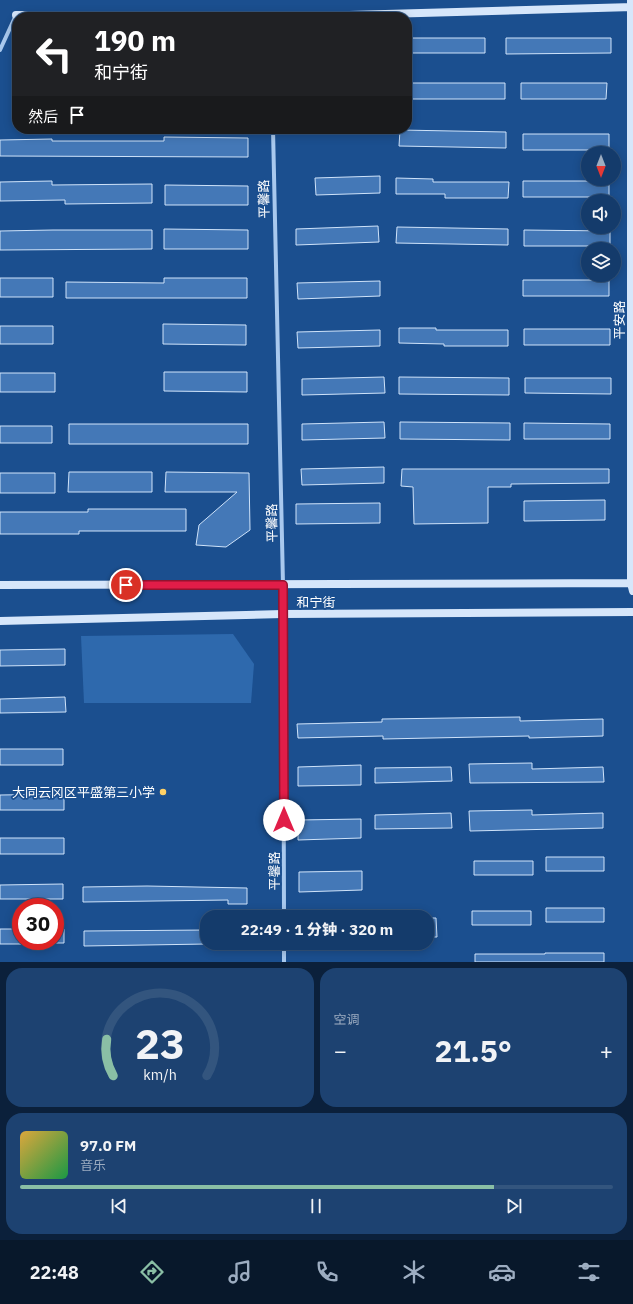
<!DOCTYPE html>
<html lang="zh">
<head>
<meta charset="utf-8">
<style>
	:root { --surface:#143b6b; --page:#1d4271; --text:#f1f3f6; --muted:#9dadc1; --line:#33557e; --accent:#8abfa5 }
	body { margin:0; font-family:"IBM Plex Sans","Noto Sans SC",sans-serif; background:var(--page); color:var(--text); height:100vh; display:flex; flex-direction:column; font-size:15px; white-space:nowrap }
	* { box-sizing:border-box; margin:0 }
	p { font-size:13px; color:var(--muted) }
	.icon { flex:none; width:22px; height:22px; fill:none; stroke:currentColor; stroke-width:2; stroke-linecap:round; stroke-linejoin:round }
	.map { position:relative; height:962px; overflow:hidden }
	.details { display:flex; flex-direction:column; gap:6px; padding:6px; background:#0b203b; flex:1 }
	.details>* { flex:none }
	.guide { position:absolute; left:12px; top:12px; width:400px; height:122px; border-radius:16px; box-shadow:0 2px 10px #0003,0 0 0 1px var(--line); background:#202124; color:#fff; overflow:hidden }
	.needle { width:26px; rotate:180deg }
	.buttons { position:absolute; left:581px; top:146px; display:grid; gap:8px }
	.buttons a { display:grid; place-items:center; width:40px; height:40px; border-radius:50%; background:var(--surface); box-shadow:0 2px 10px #0003,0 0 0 1px var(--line); font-size:20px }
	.speed { position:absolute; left:12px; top:898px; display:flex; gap:8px; font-size:20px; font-weight:700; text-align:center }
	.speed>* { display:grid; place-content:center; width:52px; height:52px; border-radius:50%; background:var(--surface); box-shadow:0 2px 10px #0003,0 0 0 1px var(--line); line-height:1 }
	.speed .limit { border:6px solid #d22; background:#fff; color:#111 }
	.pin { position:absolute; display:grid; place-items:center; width:34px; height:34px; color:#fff; margin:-17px; border:2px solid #fff; border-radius:50%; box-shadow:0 1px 4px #0007 }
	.me { position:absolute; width:44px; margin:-22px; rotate:0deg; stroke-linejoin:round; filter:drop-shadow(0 0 3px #0008) }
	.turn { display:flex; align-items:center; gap:14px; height:84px; padding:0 16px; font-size:18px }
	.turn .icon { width:52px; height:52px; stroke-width:2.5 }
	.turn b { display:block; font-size:28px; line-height:34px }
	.then { display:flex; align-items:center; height:38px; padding:0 16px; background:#0003; gap:8px; font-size:15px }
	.big { font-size:30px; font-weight:800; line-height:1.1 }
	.details .card { flex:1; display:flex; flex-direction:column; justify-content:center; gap:6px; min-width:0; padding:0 14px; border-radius:16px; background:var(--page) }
	.details .dial { align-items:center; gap:0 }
	.dial svg { height:104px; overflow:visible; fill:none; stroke:var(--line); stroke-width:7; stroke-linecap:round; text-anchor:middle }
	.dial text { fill:var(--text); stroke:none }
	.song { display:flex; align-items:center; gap:12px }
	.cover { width:48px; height:48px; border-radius:6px; background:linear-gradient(135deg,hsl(40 70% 55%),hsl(140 70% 35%)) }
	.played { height:4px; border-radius:2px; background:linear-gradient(90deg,var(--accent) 80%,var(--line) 80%) }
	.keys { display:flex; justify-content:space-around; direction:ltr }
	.heat { display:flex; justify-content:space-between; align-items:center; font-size:22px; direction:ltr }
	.details .tiles { flex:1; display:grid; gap:6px; grid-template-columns:1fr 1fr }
	.card:last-child { grid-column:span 2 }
	.trip { position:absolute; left:200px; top:910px; width:234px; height:40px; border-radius:16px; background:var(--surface); box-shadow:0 2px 10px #0003,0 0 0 1px var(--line); font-weight:800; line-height:40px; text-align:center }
	.menu { display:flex; height:64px; justify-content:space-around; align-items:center; background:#08182b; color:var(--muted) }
	.menu .icon { width:28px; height:28px }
	.menu .current { color:var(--accent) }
	.menu b { font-size:18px; color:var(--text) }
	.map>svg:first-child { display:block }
	.green { fill:#2e69ad }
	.building { fill:#4478b7; stroke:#cfe3fa }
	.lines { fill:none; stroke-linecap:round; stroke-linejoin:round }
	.street { stroke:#a9c9ee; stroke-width:4 }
	.secondary { stroke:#d6e6fa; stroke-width:8 }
	.route-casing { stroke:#92132f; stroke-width:10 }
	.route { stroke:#e11d48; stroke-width:7 }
	.poi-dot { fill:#ffd166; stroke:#1b4f8f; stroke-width:1.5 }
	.labels { text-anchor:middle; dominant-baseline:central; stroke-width:3.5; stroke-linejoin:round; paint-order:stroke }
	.street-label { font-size:13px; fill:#fff; stroke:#1b4f8f }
	.poi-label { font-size:13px; fill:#fff; stroke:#1b4f8f; text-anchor:end }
</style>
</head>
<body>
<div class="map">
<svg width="633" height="962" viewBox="0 0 633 962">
	<rect width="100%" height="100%" fill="#1b4f8f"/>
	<path class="green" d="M 233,634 L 254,664 L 251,703 L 84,703 L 81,636 Z"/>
	<path class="building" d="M 407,38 L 485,38 L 485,53 L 407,53 Z
		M 506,38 L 611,38 L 611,53 L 506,54 Z
		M 407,83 L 505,83 L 505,99 L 407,99 Z
		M 521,83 L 607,83 L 606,99 L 521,99 Z
		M 400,130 L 506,132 L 506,148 L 399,146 Z
		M 523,134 L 609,134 L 609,150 L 523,150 Z
		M 164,137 L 248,138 L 248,157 L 0,156 L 0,140 L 52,139 L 52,141 L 164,141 Z
		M 380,176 L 380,193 L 316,195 L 315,178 Z
		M 396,178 L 433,179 L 433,182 L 509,182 L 508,198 L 445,198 L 445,194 L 396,194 Z
		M 52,181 L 52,185 L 152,184 L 152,203 L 65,204 L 65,200 L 0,201 L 0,182 Z
		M 523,181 L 609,181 L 609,197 L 523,197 Z
		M 165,185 L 248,186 L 248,205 L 165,205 Z
		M 378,226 L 379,242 L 296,245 L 296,229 Z
		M 397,227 L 508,229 L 508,245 L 396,243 Z
		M 164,229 L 248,230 L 248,249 L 164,249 Z
		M 53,230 L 152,230 L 152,249 L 0,250 L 0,231 Z
		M 524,230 L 610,231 L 610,246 L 524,246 Z
		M 0,278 L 53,278 L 53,297 L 0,297 Z
		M 164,278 L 247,278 L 247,298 L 66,298 L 66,282 L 164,283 Z
		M 523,280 L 609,280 L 609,296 L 523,296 Z
		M 380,281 L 380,296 L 298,299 L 297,283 Z
		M 163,324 L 246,325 L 246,345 L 163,344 Z
		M 0,326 L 53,326 L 53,344 L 0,344 Z
		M 399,328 L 436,328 L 436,330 L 508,330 L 508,346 L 444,346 L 444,344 L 399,343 Z
		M 524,329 L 610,329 L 610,345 L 524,345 Z
		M 380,330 L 380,346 L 298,348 L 297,332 Z
		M 164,372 L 247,372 L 247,392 L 164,391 Z
		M 0,373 L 55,373 L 55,392 L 0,392 Z
		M 384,377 L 385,393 L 302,395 L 302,379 Z
		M 399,377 L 509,378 L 509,395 L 399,394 Z
		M 525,378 L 611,378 L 611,394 L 525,393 Z
		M 384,422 L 385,438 L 302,440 L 302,424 Z
		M 400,422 L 510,423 L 510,440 L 400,439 Z
		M 524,423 L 610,424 L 610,439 L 524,439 Z
		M 69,424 L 248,424 L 248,444 L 69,444 Z
		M 0,426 L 52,426 L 52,443 L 0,443 Z
		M 384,467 L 384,483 L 302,485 L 301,469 Z
		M 402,469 L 609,469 L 609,483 L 511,484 L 511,487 L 488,487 L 488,523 L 414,524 L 413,487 L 401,486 Z
		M 69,472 L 152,472 L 152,492 L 68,492 Z
		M 166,472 L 249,473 L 250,530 L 226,547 L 196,545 L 199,525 L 237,492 L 165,492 Z
		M 0,473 L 55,473 L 55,493 L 0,493 Z
		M 605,500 L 605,520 L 524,521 L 524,501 Z
		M 380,503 L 380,523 L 296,524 L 296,504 Z
		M 88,509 L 186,509 L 186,531 L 79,531 L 79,534 L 0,534 L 0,512 L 88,512 Z
		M 65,649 L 65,665 L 0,666 L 0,650 Z
		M 65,697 L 66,712 L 0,713 L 0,699 Z
		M 520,717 L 520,721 L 603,719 L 603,736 L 529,738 L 529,736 L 383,739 L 383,736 L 298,738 L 297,724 L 382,722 L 382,719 Z
		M 0,749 L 63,749 L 63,765 L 0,765 Z
		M 532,763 L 532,769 L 603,767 L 604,782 L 470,783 L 469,764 Z
		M 361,765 L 361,785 L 298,786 L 298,767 Z
		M 451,767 L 452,781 L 375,783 L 375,768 Z
		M 64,794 L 64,810 L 0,810 L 0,795 Z
		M 532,810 L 532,815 L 603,813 L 603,828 L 470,831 L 469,811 Z
		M 451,813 L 452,828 L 375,829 L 375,815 Z
		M 361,819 L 361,838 L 298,840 L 298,820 Z
		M 0,838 L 64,838 L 64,854 L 0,854 Z
		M 546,857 L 604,857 L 604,871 L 546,871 Z
		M 474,861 L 533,861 L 533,875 L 474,875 Z
		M 362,871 L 362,890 L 299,892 L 299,872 Z
		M 63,884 L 63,899 L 0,899 L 0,885 Z
		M 147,886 L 247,888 L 247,904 L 228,904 L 228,900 L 83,902 L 83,887 Z
		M 546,908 L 604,908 L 604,922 L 546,922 Z
		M 472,911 L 531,911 L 531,925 L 472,925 Z
		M 427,918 L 436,918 L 437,937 L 427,937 Z
		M 0,929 L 21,929 L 21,944 L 0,944 Z
		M 55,929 L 64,929 L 64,943 L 55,943 Z
		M 207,930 L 207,944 L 84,946 L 84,931 Z
		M 545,953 L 604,953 L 604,962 L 475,962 L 475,954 L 545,954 Z"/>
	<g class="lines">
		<path class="street" d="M 0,50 L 16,15
			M 273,129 L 283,585 L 284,917
			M 284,943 L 284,962"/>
		<path class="secondary" d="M 631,0 L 631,583 L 633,591
			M 16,15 L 244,17
			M 278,17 L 633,7
			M 0,585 L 633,583
			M 0,621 L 283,614 L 633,612"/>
	</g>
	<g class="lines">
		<defs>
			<path id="route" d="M 126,585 L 283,585 L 284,820"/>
		</defs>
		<use href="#route" class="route-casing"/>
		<use href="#route" class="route"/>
	</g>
	<circle class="poi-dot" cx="163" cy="792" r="4"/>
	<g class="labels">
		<g class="street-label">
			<text transform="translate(264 199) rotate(-91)">平馨路</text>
			<text transform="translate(619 320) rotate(-90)">平安路</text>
			<text transform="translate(272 523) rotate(-91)">平馨路</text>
			<text x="316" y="602">和宁街</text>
			<text transform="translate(274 871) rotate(-90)">平馨路</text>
		</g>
		<g class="poi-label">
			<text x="155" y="792">大同云冈区平盛第三小学</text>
		</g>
	</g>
</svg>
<div class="buttons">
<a><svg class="needle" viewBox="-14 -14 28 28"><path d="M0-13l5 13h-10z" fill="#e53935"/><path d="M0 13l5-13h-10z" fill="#9dadc1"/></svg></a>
<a><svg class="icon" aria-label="sound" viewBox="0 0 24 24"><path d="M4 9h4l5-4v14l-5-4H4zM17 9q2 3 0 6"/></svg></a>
<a><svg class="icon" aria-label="layers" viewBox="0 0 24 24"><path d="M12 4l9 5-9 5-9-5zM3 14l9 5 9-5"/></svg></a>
</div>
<div class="speed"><div class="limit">30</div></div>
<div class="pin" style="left:126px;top:585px;background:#d93025"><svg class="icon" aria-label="arrive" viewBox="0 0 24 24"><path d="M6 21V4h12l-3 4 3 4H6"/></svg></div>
<svg class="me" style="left:284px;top:820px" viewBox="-20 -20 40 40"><circle r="19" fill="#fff"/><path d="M0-13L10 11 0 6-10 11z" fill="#e11d48"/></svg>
<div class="trip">22:49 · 1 分钟 · 320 m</div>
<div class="guide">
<div class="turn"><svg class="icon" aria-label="left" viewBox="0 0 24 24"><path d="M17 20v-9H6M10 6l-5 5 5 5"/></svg><div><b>190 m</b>和宁街</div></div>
<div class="then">然后<svg class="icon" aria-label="arrive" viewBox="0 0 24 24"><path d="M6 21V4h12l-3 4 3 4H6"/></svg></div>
</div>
</div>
<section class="details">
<div class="tiles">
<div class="card dial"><svg viewBox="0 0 100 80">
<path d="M14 69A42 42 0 1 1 86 69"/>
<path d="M14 69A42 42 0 0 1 9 41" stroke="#8abfa5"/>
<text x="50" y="56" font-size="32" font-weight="700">23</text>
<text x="50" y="72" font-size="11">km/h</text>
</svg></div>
<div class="card"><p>空调</p>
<div class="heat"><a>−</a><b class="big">21.5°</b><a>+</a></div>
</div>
<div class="card">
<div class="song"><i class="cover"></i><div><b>97.0 FM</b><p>音乐</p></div></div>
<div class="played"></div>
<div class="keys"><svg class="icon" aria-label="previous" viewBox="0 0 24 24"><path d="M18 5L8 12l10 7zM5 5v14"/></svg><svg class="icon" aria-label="pause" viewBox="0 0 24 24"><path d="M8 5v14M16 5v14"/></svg><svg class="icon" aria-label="next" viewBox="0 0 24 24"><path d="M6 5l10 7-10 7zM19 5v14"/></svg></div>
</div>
</div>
</section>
<nav class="menu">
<b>22:48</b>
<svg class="icon current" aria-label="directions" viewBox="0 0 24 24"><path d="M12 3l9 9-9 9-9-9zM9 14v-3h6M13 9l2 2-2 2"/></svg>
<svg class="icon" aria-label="music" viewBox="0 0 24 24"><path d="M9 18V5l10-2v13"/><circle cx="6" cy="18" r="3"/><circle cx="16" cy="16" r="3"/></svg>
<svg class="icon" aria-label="phone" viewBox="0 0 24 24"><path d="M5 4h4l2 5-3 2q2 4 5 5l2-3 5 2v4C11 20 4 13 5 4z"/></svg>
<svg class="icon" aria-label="climate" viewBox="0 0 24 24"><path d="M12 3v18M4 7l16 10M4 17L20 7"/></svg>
<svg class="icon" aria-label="car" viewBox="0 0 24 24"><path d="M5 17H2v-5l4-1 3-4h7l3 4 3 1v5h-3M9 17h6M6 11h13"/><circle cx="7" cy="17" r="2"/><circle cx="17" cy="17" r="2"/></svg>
<svg class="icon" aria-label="filters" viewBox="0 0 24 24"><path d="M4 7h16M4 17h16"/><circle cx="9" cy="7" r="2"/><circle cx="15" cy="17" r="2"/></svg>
</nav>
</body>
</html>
